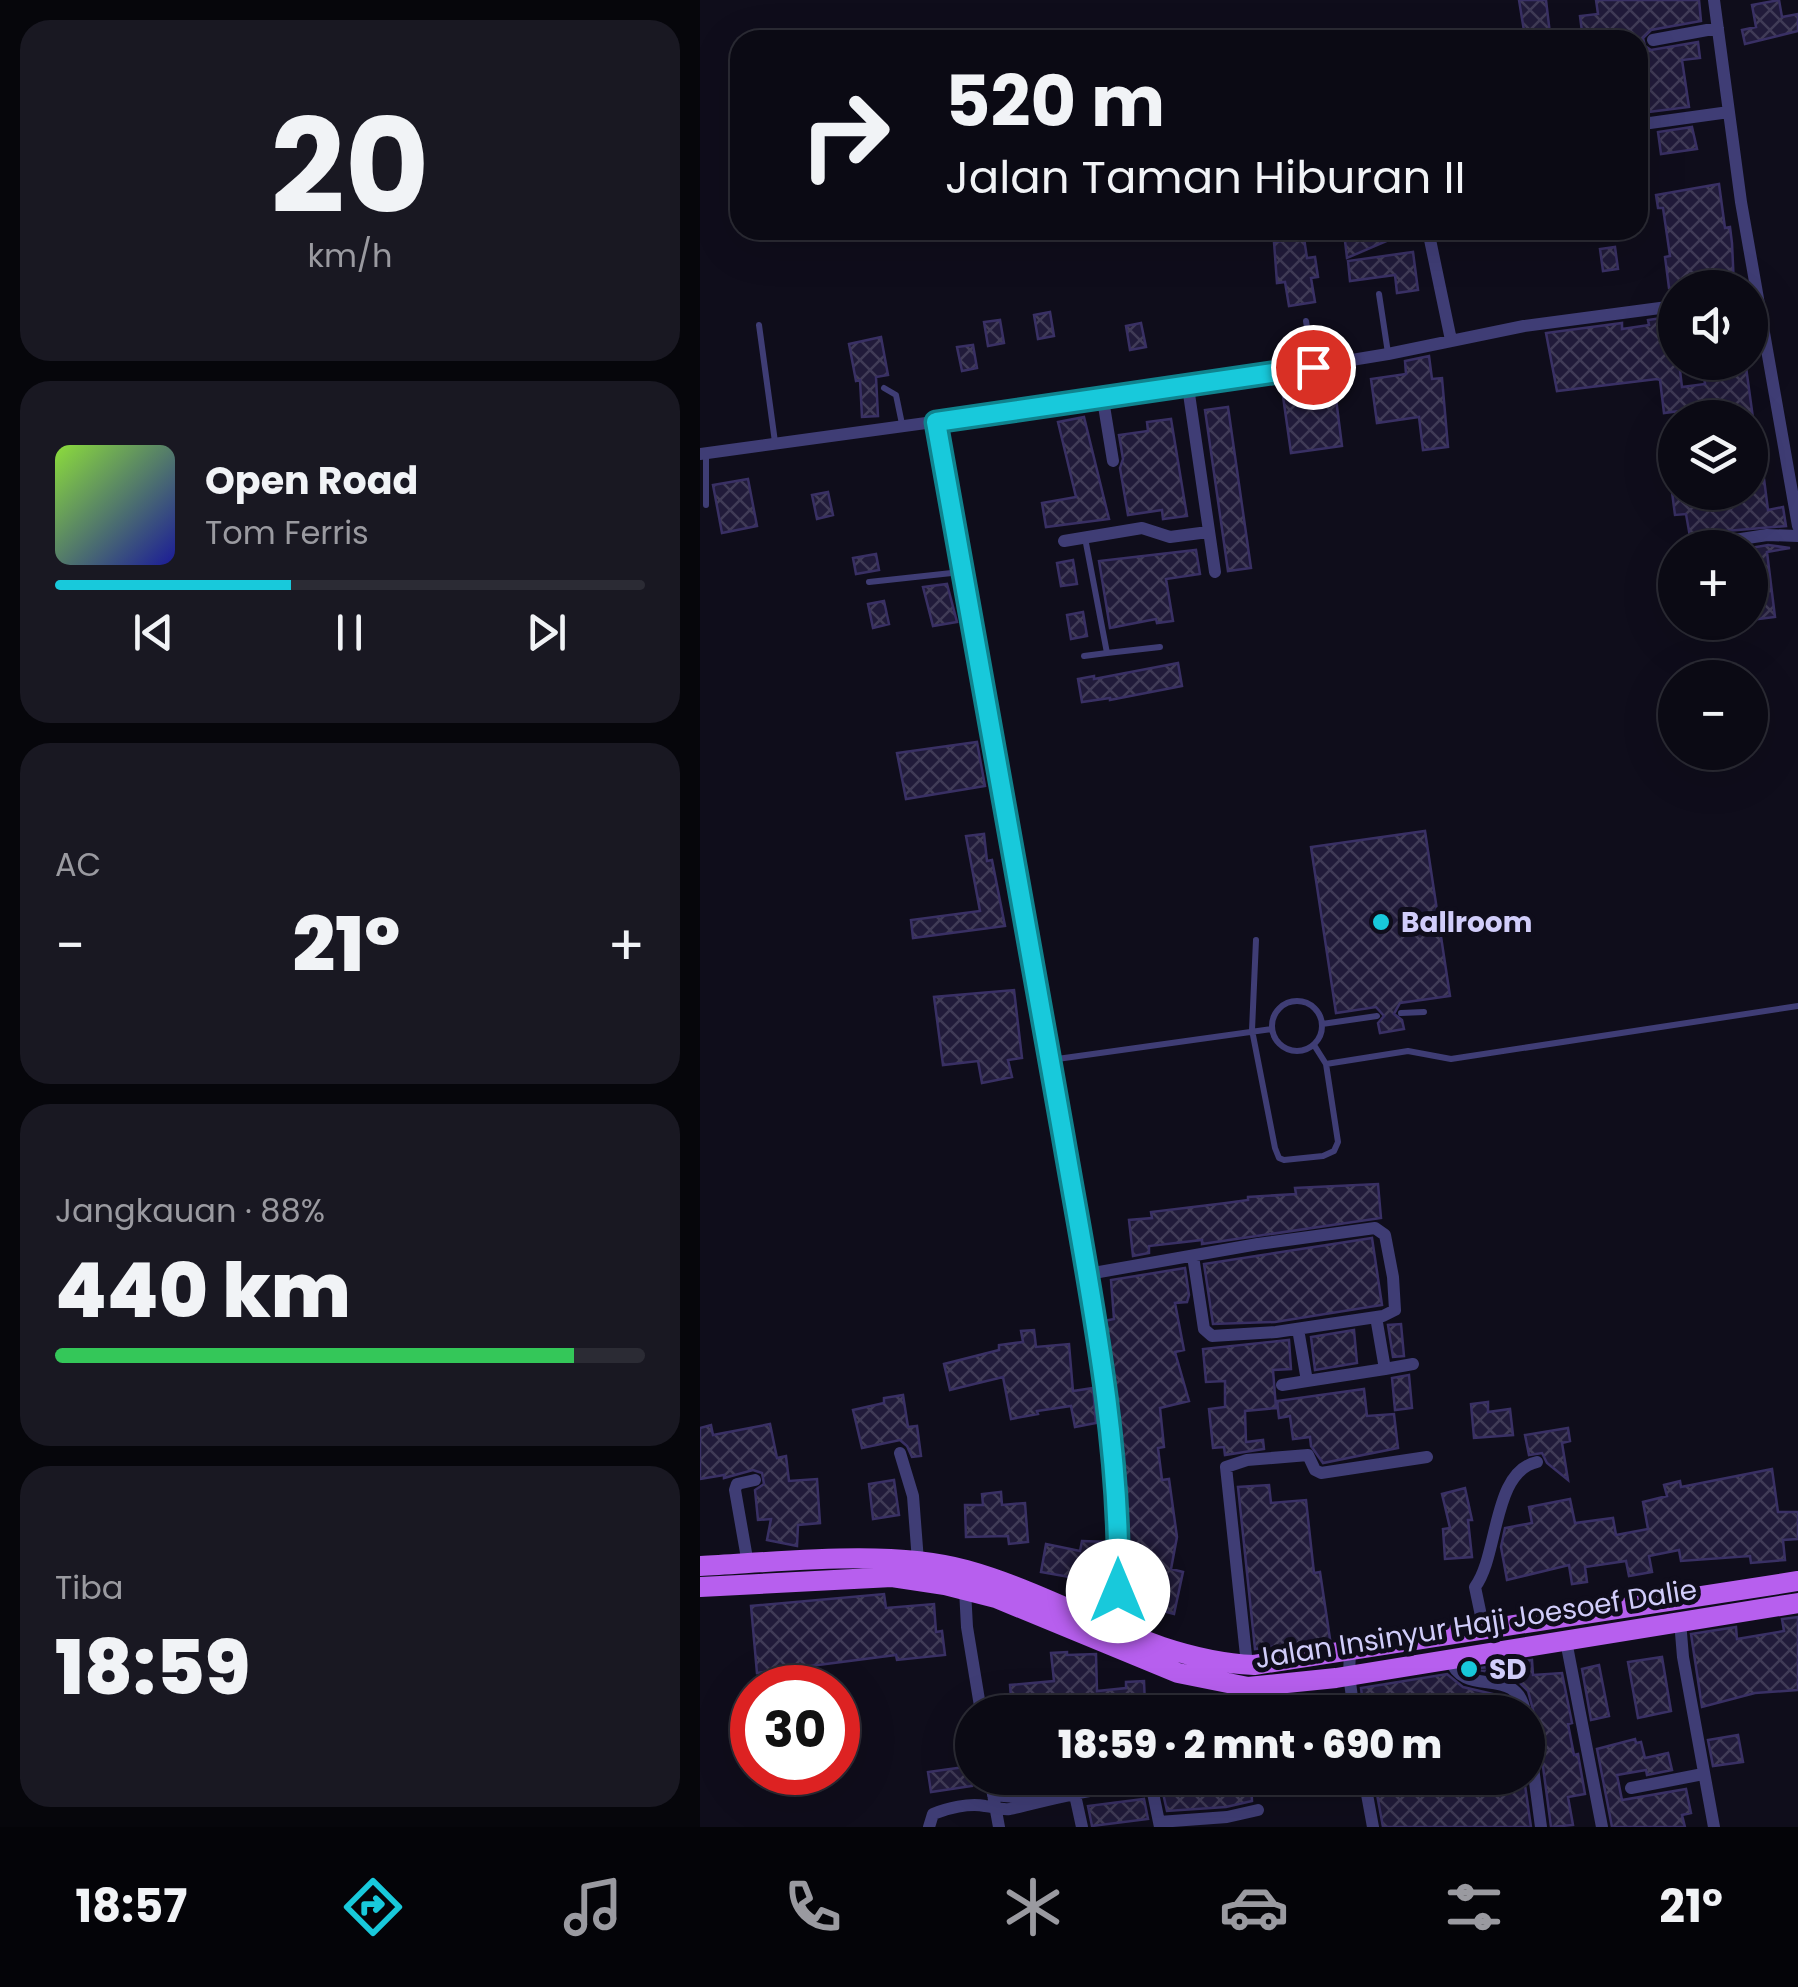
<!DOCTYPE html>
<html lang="id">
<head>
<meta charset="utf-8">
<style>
	:root { --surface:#0b0a14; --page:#191822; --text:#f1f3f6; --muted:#9a9aa0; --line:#2b2b34; --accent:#18c9db }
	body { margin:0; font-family:Poppins,sans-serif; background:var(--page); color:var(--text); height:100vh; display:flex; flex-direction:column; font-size:38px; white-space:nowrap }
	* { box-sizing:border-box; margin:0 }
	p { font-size:32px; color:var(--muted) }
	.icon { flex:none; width:55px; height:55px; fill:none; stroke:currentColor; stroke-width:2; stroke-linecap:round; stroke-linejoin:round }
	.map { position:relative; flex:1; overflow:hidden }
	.details { display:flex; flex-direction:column; gap:20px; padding:20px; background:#06060b; width:700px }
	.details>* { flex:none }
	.guide { position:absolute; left:30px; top:30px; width:918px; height:210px; border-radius:30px; box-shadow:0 10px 40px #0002,0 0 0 2px var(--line); background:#0b0a14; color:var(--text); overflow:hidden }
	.controls { position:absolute; left:958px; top:270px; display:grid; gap:20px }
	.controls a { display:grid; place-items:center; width:110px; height:110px; border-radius:50%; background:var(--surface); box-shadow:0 10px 40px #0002,0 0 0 2px var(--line); font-size:50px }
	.speed { position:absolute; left:30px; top:1665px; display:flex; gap:20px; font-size:50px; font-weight:700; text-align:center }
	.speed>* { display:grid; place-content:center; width:130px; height:130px; border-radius:50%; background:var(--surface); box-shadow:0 10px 40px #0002,0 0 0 2px var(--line); line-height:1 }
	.speed .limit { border:15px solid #d22; background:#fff; color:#111 }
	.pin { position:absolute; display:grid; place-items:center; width:85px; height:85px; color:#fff; margin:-42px; border:5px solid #fff; border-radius:50%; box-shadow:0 2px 10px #0007 }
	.me { position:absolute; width:110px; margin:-55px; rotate:0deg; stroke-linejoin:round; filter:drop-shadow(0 0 8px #0008) }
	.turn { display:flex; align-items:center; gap:35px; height:210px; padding:0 50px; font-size:45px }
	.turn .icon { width:130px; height:130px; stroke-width:2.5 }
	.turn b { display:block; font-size:70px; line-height:85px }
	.big { font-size:75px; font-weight:800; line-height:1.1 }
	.details .card { flex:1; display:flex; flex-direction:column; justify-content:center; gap:15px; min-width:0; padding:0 35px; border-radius:30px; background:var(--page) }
	.details .dial { align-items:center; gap:0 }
	.dial b { font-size:130px; line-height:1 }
	.song { display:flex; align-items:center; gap:30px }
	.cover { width:120px; height:120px; border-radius:15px; background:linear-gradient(135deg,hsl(90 70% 55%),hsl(240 70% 35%)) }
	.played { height:10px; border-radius:5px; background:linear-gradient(90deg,var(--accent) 40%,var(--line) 40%) }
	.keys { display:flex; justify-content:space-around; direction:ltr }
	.heat { display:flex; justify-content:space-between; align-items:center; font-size:55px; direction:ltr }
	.charge { height:15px; border-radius:8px; background:linear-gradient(90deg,#34c759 88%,var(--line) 0) }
	.trip { position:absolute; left:255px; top:1695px; width:590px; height:100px; border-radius:50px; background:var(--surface); box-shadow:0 10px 40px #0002,0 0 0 2px var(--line); font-weight:800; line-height:100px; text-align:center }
	.menu { display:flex; height:160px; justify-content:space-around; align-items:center; background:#040408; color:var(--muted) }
	.menu .icon { width:70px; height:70px }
	.menu .on { color:var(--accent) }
	.menu b { font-size:45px; color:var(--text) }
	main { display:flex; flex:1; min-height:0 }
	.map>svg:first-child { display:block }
	.building { fill:url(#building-cross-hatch); stroke:#393064; stroke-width:2.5 }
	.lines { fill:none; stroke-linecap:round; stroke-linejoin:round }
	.lane { stroke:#3f3d75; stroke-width:6 }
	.street { stroke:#3f3d75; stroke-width:12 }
	.primary { stroke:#b75fee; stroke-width:20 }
	.route-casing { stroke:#10838e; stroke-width:25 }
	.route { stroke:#18c9db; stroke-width:18 }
	.poi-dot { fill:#18c9db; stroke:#0f0d1b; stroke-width:4 }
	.labels { text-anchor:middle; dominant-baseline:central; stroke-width:10; stroke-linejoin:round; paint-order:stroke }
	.poi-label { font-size:28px; font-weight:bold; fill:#d1cdfa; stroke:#0f0d1b; text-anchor:start }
	.street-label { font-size:28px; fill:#d1cdfa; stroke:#0f0d1b }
</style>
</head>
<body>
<main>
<section class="details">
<div class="card dial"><b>20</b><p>km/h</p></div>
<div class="card">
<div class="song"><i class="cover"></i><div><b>Open Road</b><p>Tom Ferris</p></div></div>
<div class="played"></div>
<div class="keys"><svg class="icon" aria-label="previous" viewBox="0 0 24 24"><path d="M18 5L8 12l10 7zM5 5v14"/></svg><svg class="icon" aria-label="pause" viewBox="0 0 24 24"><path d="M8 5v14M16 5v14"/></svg><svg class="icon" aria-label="next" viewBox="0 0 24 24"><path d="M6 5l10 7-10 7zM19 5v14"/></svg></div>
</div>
<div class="card"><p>AC</p>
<div class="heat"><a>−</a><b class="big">21°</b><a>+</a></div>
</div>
<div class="card"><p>Jangkauan · 88%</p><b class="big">440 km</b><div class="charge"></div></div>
<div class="card"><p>Tiba</p><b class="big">18:59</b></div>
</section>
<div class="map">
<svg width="1098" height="1827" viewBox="0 0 1098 1827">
	<defs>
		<pattern id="building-cross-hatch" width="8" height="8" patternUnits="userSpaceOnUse" patternTransform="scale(2.5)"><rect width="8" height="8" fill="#211b3a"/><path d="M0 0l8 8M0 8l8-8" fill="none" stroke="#403b57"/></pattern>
	</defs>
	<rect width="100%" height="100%" fill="#0f0d1b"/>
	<path class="building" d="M 819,0 L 846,0 L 850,34 L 825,37 Z
		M 896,0 L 999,0 L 1001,21 L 951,30 L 943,38 L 945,46 L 951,50 L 998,42 L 1000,58 L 982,60 L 989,107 L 948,112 L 942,58 L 938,58 L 938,40 L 883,40 L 880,16 L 898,14 Z
		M 1079,0 L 1082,17 L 1098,14 L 1098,31 L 1045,44 L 1042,30 L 1056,27 L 1052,5 Z
		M 992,127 L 997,149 L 961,154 L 958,132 Z
		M 1019,184 L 1025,228 L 1030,227 L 1032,243 L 1034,286 L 969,288 L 965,257 L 970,256 L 963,208 L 958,208 L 956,195 Z
		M 673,230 L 712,230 L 647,258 L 645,241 L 676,237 Z
		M 604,238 L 607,258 L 615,257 L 618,277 L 611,278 L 615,302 L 589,306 L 585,282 L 577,283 L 574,242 Z
		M 915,247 L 918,269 L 903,271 L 900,249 Z
		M 713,252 L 718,290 L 697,293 L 695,275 L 650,281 L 648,261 Z
		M 350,312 L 354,336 L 338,339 L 334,315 Z
		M 975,316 L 975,362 L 979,362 L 982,387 L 1005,384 L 1002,362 L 1030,362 L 1030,370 L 1046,367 L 1053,418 L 981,418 L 980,411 L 964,413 L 960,380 L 957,379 L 857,391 L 846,333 L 922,323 L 922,329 L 949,325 L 948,320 Z
		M 300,320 L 304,343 L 288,346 L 284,322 Z
		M 441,323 L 446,347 L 430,350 L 426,326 Z
		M 181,337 L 188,375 L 176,377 L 178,416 L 162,417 L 160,380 L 156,381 L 149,344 Z
		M 273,345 L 277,368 L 262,371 L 257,347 Z
		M 729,356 L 732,379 L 742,378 L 748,447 L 723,450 L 719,417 L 677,423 L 671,379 L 706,374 L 705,361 Z
		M 633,375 L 642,446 L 591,453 L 581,382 Z
		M 528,407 L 551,568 L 528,571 L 505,410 Z
		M 384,417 L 409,519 L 346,527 L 342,503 L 376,497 L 358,422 Z
		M 471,419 L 487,516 L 463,519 L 462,510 L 428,515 L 420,468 L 423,459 L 419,435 L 448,431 L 447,422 Z
		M 1058,432 L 1068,510 L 1083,507 L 1086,526 L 1026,531 L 1018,538 L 1021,548 L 992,548 L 986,514 L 975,515 L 972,492 L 1050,492 L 1050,433 Z
		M 48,479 L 57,526 L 22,533 L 13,485 Z
		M 128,492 L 133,515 L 117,519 L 112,495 Z
		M 1068,545 L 1090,548 L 1067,552 L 1075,617 L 1050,620 L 1050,548 Z
		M 496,550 L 500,574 L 466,579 L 473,621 L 457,623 L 456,619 L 410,628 L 399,561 Z
		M 176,554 L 179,570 L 156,574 L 153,558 Z
		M 373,560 L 377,584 L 361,586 L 357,563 Z
		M 247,584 L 257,622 L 233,626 L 223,587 Z
		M 184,601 L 189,624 L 173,628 L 168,604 Z
		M 383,612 L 387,636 L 371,639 L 367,615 Z
		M 478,663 L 482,686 L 410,700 L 410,698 L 382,702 L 378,679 L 394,676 L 394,679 Z
		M 277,742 L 285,786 L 206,799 L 197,753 Z
		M 725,831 L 750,996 L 700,1003 L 694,1014 L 702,1020 L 704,1029 L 680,1033 L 678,1023 L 684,1016 L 676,1007 L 636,1013 L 611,847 Z
		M 284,834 L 287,861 L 292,860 L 305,926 L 213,938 L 211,920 L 280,911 L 266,836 Z
		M 314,990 L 322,1058 L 308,1060 L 312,1077 L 282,1083 L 278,1061 L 243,1065 L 234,997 Z
		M 678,1184 L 681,1218 L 502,1244 L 502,1240 L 449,1246 L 449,1253 L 433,1256 L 429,1220 L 452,1218 L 451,1212 L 526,1203 L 548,1200 L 548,1197 L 596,1194 L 595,1188 Z
		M 672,1238 L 682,1305 L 575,1322 L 513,1324 L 504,1264 Z
		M 485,1268 L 489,1295 L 487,1302 L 475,1303 L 484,1350 L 475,1352 L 489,1401 L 460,1408 L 464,1447 L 458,1448 L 462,1480 L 469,1479 L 477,1537 L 471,1569 L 483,1572 L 474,1614 L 447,1607 L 444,1621 L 427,1616 L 429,1551 L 420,1457 L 424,1457 L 404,1321 L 414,1319 L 411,1280 Z
		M 701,1324 L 704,1356 L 693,1357 L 688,1325 Z
		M 334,1330 L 336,1347 L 369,1344 L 373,1391 L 393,1388 L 396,1423 L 375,1427 L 371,1406 L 337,1411 L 338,1414 L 311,1419 L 303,1377 L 250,1390 L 244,1364 L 299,1350 L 299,1345 L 323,1342 L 321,1331 Z
		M 654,1330 L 657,1363 L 615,1370 L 611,1337 Z
		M 589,1340 L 591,1369 L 573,1370 L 576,1408 L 545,1411 L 546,1442 L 563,1440 L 564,1449 L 525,1455 L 524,1447 L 513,1448 L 509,1409 L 525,1407 L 525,1381 L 506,1382 L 503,1349 Z
		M 709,1375 L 712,1408 L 695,1410 L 692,1378 Z
		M 664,1389 L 667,1416 L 694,1414 L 698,1448 L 623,1463 L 611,1446 L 610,1437 L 593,1439 L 590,1416 L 579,1418 L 577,1401 Z
		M 203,1395 L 208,1427 L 217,1426 L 221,1456 L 212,1457 L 207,1446 L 200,1440 L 162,1448 L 153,1410 L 184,1403 L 184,1398 Z
		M 788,1402 L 788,1412 L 810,1409 L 813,1435 L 774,1438 L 771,1404 Z
		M 70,1424 L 77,1458 L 86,1456 L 89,1481 L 117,1479 L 120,1523 L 98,1525 L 97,1546 L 67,1540 L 71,1519 L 58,1520 L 55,1490 L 64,1484 L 62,1473 L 53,1470 L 24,1478 L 24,1475 L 0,1479 L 0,1428 L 11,1425 L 13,1435 Z
		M 868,1428 L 870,1441 L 862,1443 L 868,1480 L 847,1463 L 842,1453 L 829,1455 L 825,1435 Z
		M 1072,1469 L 1078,1512 L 1098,1512 L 1098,1539 L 1083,1540 L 1085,1560 L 1051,1563 L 1050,1556 L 981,1561 L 979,1550 L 949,1556 L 952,1572 L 929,1576 L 926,1561 L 885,1567 L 887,1582 L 872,1584 L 869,1565 L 807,1580 L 801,1547 L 805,1528 L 832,1523 L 829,1507 L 870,1499 L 875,1523 L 913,1518 L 916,1535 L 948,1529 L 943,1502 L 967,1496 L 964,1485 L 980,1481 L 981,1487 Z
		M 194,1480 L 199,1515 L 173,1519 L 169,1484 Z
		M 569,1485 L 571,1503 L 606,1500 L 614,1573 L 620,1572 L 630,1639 L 555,1649 L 538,1487 Z
		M 765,1488 L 772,1520 L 768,1520 L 772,1557 L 745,1559 L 743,1529 L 750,1528 L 742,1494 Z
		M 301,1492 L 302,1505 L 325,1503 L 328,1542 L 309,1544 L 308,1536 L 266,1537 L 265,1505 L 283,1505 L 282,1494 Z
		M 382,1541 L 408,1542 L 408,1606 L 370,1591 L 375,1578 L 341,1572 L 346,1544 L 380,1551 Z
		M 184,1594 L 186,1608 L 234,1604 L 236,1632 L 242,1631 L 245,1655 L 197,1660 L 196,1655 L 57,1673 L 51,1606 Z
		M 1098,1617 L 1098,1690 L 1055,1693 L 1002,1707 L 991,1634 L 1036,1627 L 1037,1639 L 1084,1631 L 1082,1619 Z
		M 367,1652 L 367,1655 L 396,1654 L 397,1691 L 426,1688 L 426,1682 L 444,1681 L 445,1704 L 423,1706 L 423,1712 L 312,1712 L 310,1685 L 354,1681 L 351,1653 Z
		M 962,1657 L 971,1711 L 938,1718 L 928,1662 Z
		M 832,1660 L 833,1675 L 862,1673 L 872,1723 L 868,1724 L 874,1755 L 878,1754 L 885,1794 L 868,1797 L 873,1825 L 851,1827 L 838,1729 L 828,1691 L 818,1681 L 805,1675 L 774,1669 Z
		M 899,1665 L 909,1716 L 891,1720 L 882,1669 Z
		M 747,1674 L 763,1687 L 806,1697 L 815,1712 L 664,1712 L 661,1688 Z
		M 480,1695 L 481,1701 L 502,1699 L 503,1712 L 448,1712 L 447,1698 Z
		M 1038,1735 L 1043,1762 L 1013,1766 L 1008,1740 Z
		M 935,1739 L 936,1743 L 941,1742 L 945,1758 L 968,1753 L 972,1770 L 947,1775 L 946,1770 L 917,1775 L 922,1800 L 986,1789 L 991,1813 L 982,1815 L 985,1827 L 912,1827 L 897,1749 Z
		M 272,1766 L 272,1786 L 231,1792 L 228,1772 Z
		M 467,1778 L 541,1778 L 542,1784 L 551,1783 L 552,1801 L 526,1807 L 467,1811 L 463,1793 L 468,1793 Z
		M 674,1778 L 824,1778 L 831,1827 L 683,1827 Z
		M 444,1799 L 448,1819 L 392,1826 L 388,1806 Z"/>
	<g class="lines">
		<path class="lane" d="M 679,294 L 688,353
			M 606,321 L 613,366
			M 59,325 L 75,442
			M 184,388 L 196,395 L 202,424
			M 6,505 L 6,454
			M 169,582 L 261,572
			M 407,653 L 460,647
			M 384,656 L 407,653 L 385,538
			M 556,940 L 552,1030 L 575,1148 L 579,1158 L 584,1160 L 623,1156 L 634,1151 L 638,1142 L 626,1064 L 614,1045
			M572 1026a25 25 0 1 1 50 0a25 25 0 1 1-50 0Z
			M 701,1013 L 724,1012
			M 622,1024 L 677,1016
			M 350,1060 L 572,1029
			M 626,1064 L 708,1051 L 751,1059 L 1098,1006"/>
		<path class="street" d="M 1014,0 L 1041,202 L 1098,526
			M 953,40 L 1018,28
			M 938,121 L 950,123 L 1029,112
			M 728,230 L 751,340
			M 488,387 L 515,572
			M 403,400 L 413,461
			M 236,421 L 399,1349 L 419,1552 L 417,1631
			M 0,454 L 488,387 L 688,354 L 824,326 L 975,306
			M 364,541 L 442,528 L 470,537 L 508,532
			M 1028,541 L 1067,535 L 1098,536
			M 388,1274 L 558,1244 L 675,1228 L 685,1235 L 693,1277 L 695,1310 L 683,1316 L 576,1332 L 512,1336 L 504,1329 L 493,1256
			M 598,1329 L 607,1381 L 685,1369 L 676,1317
			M 685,1369 L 713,1364
			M 582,1385 L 607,1381
			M 200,1453 L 213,1496 L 218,1561
			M 48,1564 L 35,1490 L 37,1484 L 55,1480
			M 265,1590 L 267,1627 L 281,1712
			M 980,1621 L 983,1657 L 1014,1827
			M 784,1630 L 775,1587 C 799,1555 792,1472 837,1462
			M 866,1641 L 902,1827
			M 650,1651 L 649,1675 L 654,1712
			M 750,1659 C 764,1700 817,1663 825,1712
			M 547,1665 L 526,1467 L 547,1460 L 608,1455 L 615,1470 L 621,1473 L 727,1457
			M 828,1730 L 841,1827
			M 290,1778 L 299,1827
			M 664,1778 L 673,1827
			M 931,1788 L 1003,1774
			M 293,1795 L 337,1799
			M 375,1795 L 382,1827
			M 459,1822 L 527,1817 L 558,1810
			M 229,1827 L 233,1814 C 247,1808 269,1803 285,1806 C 295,1807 300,1810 310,1809 C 340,1802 427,1778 452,1788 L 460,1827"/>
		<path class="primary" d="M 0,1566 C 79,1562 190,1549 266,1570 C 364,1597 449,1660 554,1665 L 1098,1581
			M 0,1587 L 192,1577 L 245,1585 L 296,1598 L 478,1673 L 548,1687 L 636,1678 L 1098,1603"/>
	</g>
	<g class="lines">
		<defs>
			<path id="route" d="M 418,1591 C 422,1443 388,1281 363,1135 C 321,897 278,659 236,422 L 613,367"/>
		</defs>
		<use href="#route" class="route-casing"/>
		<use href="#route" class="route"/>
	</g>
	<g class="poi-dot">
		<circle cx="681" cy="922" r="10"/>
		<circle cx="769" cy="1669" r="10"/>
	</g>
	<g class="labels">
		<g class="poi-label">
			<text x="701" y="922">Ballroom</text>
			<text x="789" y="1669">SD</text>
		</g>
		<g class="street-label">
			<text transform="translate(776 1624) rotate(-9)">Jalan Insinyur Haji Joesoef Dalie</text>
		</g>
	</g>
</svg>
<div class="controls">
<a><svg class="icon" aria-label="sound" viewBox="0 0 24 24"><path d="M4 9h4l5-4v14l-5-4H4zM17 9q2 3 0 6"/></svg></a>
<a><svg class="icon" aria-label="layers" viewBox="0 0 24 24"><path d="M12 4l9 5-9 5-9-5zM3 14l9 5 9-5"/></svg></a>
<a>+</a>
<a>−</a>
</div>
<div class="speed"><div class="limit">30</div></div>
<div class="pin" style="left:613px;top:367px;background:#d93025"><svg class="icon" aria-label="arrive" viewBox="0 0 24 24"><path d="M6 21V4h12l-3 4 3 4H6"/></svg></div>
<svg class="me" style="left:418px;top:1591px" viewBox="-20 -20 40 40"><circle r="19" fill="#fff"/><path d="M0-13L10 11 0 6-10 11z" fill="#18c9db"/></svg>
<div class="trip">18:59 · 2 mnt · 690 m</div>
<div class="guide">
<div class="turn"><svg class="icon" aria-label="right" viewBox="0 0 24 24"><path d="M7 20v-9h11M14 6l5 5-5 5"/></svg><div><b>520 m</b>Jalan Taman Hiburan II</div></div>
</div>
</div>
</main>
<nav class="menu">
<b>18:57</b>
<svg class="icon on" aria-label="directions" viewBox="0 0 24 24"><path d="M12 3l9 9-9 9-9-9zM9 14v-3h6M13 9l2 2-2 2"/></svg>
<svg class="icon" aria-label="music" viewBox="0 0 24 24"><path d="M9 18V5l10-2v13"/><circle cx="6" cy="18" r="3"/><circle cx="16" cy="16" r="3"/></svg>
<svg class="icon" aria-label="phone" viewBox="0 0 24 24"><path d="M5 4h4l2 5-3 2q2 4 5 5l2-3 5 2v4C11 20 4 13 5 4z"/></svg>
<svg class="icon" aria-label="climate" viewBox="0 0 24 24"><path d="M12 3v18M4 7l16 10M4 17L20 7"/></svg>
<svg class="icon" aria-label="car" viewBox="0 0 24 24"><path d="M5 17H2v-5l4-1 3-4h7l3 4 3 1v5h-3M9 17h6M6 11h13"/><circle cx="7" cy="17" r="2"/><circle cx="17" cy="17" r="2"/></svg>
<svg class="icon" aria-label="filters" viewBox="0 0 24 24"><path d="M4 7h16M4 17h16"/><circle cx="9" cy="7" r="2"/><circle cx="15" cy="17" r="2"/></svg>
<b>21°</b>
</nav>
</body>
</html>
